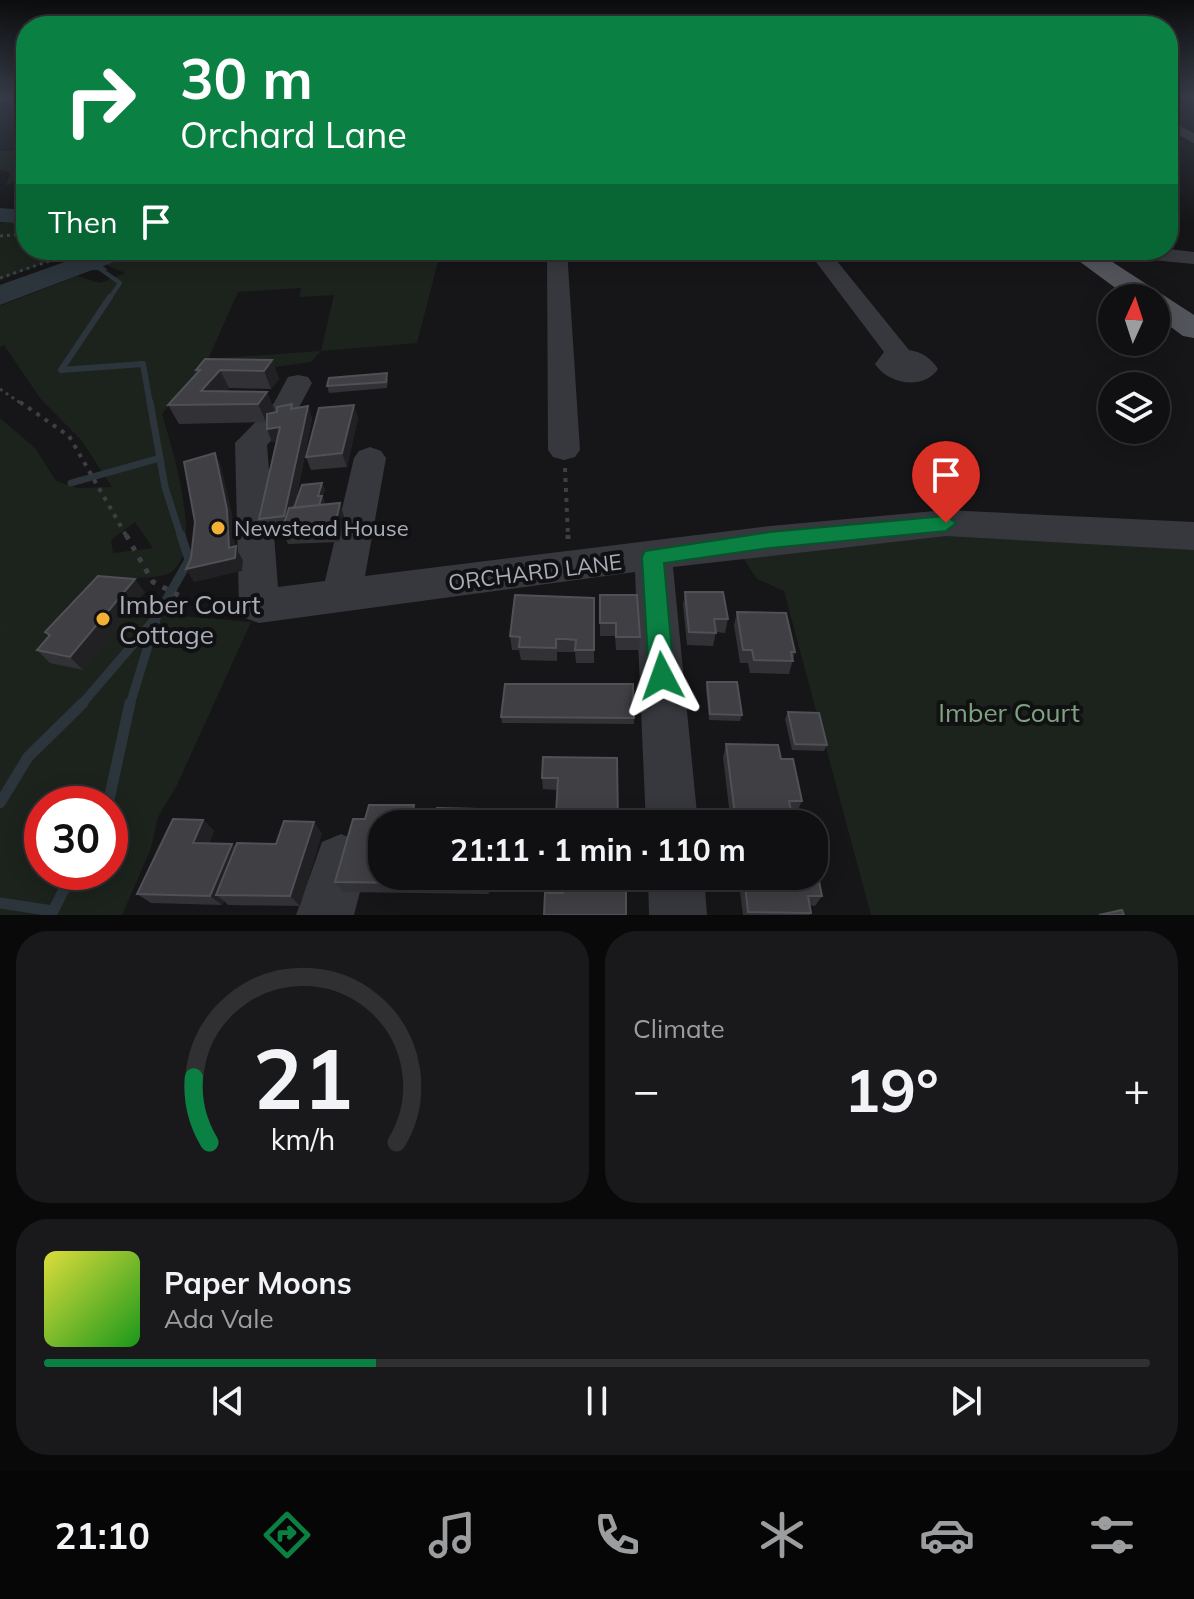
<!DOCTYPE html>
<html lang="en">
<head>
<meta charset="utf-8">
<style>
	:root { --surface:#101012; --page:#19191b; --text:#f1f3f6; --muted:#9c9d9f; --line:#303032; --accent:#0b8043 }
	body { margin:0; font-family:Mulish,sans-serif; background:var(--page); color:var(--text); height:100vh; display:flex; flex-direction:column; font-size:30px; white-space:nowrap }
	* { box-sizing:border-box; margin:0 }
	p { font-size:26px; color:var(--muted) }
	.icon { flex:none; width:44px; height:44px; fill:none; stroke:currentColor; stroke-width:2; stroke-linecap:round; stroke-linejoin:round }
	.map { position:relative; height:915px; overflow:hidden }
	.side { display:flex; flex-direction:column; gap:16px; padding:16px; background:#09090a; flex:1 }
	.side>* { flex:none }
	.banner { position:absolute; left:16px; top:16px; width:1162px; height:244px; border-radius:32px; box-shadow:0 4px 20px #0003,0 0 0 2px var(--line); background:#0b8043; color:#fff; overflow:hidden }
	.needle { width:52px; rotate:3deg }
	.buttons { position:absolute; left:1098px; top:284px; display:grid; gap:16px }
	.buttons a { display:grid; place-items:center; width:72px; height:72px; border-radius:50%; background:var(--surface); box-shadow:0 4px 20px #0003,0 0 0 2px var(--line); font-size:40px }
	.speed { position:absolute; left:24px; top:786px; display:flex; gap:16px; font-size:40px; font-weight:700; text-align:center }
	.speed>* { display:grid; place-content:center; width:104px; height:104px; border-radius:50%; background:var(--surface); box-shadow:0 4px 20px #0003,0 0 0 2px var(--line); line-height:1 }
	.speed .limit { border:12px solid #d22; background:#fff; color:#111 }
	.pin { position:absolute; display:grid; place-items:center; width:68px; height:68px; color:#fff; margin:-82px -34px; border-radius:50% 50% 50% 0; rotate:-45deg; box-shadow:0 0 8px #0007 }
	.pin .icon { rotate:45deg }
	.me { position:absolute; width:88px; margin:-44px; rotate:356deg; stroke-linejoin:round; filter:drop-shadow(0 0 6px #0008) }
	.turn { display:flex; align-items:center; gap:28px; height:168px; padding:0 32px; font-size:36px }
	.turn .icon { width:104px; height:104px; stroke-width:2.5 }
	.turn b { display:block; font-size:56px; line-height:68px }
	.then { display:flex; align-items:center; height:76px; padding:0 32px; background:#0003; gap:16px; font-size:30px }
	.big { font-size:60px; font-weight:700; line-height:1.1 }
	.side .tile { flex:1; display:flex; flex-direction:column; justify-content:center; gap:12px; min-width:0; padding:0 28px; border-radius:32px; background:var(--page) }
	.side .dial { align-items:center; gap:0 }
	.dial svg { height:208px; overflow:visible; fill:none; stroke:var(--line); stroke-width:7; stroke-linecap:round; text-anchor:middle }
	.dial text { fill:var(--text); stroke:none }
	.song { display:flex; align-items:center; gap:24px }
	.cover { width:96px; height:96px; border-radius:12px; background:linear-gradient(135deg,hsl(60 70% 55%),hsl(120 70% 35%)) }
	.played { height:8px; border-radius:4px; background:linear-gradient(90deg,var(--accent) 30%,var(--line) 30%) }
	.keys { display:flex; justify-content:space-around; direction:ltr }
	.heat { display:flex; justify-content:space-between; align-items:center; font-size:44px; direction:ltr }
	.side .tiles { flex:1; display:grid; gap:16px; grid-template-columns:1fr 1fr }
	.tile:last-child { grid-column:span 2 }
	.trip { position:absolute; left:368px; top:810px; width:460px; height:80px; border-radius:32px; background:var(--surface); box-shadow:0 4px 20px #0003,0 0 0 2px var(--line); font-weight:700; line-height:80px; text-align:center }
	.menu { display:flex; height:128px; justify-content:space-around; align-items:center; background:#060607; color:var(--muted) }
	.menu .icon { width:56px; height:56px }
	.menu .on { color:var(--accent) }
	.menu b { font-size:36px; color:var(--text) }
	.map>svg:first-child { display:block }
	.green { fill:#1c231d; fill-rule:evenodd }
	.water { fill:#2c353c }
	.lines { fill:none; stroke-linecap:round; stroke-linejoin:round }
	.stream-far4 { stroke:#2c353c; stroke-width:4 }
	.stream-far3 { stroke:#2c353c; stroke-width:6 }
	.stream-far2 { stroke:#2c353c; stroke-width:7 }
	.stream-far1 { stroke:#2c353c; stroke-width:9 }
	.stream { stroke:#2c353c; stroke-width:11 }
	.river { fill:#2c353c; fill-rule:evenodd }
	.path-far2 { stroke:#3d3f44; stroke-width:3; stroke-dasharray:3 4; stroke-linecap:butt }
	.path-far1 { stroke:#3d3f44; stroke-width:4; stroke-dasharray:4 6; stroke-linecap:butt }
	.path { stroke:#3d3f44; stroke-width:5; stroke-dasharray:5 8; stroke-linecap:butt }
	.minor { fill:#37383d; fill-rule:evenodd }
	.major { fill:#53555c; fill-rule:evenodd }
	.wall { fill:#323236 }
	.shaded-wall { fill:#212124 }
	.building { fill:#3f3f44; stroke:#4f5156; stroke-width:2 }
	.route { fill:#0b8043; stroke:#07532c; stroke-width:2 }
	.poi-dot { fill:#f2b134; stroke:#111113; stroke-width:3 }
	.labels { text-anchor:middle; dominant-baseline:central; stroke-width:8; stroke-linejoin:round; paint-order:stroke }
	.poi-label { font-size:22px; fill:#a8adb8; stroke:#111113; text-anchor:start }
	.street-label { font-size:22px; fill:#a8adb8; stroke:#111113 }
	.near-poi-label { font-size:26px; fill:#a8adb8; stroke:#111113; text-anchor:start }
	.near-park-label { font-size:26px; fill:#7fa381; stroke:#111113 }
</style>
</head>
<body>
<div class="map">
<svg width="1194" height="915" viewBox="0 0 1194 915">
	<rect width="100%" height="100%" fill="#161618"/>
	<path class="green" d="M 26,150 L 26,177 L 5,186 L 11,173 L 0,170 L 0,151 Z
		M 0,223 L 26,223 L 26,250 L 79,250 L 0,280 Z
		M 150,250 L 441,250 L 417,343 L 321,351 L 311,362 L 191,379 L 162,414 C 171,445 205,550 171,572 C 160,579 135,577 122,579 L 134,599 L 182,616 L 251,622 L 177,785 L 158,817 L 151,848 L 122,915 L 0,915 L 0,418 L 35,448 L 56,481 L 78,488 L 112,487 L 82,441 L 40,398 L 4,345 L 0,347 L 0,306 L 77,276 L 100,283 L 125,273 L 106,265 ZM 301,288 L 299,297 L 334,295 L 321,351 L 208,359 L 238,292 ZM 135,522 L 153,548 L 113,553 L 111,540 ZM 42,804 L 110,804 L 110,872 L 42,872 Z
		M 946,523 L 1194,531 L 1194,915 L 871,915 L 784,591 L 757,579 L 743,558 Z"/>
	<path class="water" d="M 98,250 L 150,250 L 103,266 L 108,270 L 92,270 L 0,305 L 0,285 Z"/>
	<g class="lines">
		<path class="stream-far4" d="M 96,266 L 120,283 L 109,299"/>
		<path class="stream-far3" d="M 110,297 L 61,370 L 143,364 L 150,404"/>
		<path class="stream-far2" d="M 150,402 L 165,487 L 181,537
			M 71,483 L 160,458"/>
		<path class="stream-far1" d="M 81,705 L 155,619
			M 130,705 L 157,616 L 189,560 L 181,535"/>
		<path class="stream" d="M 0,803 L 28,757 L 83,703
			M 108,804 L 130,703
			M 0,903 L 53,911
			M 52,913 L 73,872"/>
		<path class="river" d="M 0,208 L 26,210 L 26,224 L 0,222 Z"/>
		<path class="path-far2" d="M 0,236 L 26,234
			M 0,278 L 81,250
			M 0,389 L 22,404"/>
		<path class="path-far1" d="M 20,402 L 69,436 L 127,537
			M 565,468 L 568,537"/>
		<path class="path" d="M 126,535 L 153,582 L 211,612 L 229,610
			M 568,535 L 568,539"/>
		<path class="minor" d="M 0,96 L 26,96 L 26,102 L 0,101 Z
			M 1168,120 L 1194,133 L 1194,143 L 1168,129 Z
			M 1168,249 L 1194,252 L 1194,264 L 1110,256 L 1100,250 Z
			M 547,250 L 567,250 L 580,450 L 575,457 L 564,460 L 553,457 L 548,450 Z
			M 807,250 L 828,250 L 909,350 C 922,352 931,358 938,369 C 923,391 888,384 875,364 L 884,352 Z
			M 298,375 L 308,377 L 312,383 L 296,413 L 267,445 L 278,587 L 325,581 L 354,458 L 359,451 L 370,447 L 381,451 L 386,458 L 365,576 L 770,526 L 946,510 L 1194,522 L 1194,550 L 946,536 L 673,567 L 698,824 L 646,824 L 635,572 L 259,623 L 245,618 L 239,606 L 235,443 L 274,403 L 288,377 Z
			M 341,834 L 360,842 L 368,861 L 354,915 L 296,915 L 322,842 Z
			M 648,876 L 704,876 L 707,915 L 649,915 Z"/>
		<path class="major" d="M 1064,250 L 1094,250 L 1194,315 L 1194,338 L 1183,336 L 1156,316 L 1156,298 L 1129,298 Z"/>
	</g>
	<path class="wall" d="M 272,360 L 279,379 L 271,389 L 229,388 L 226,391 L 275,410 L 273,412 L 308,406 L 312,419 L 295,505 L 322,483 L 325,490 L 322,497 L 325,502 L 324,505 L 340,503 L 344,517 L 339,542 L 288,544 L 282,530 L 265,533 L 259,519 L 276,441 L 272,442 L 267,429 L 267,421 L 266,422 L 179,424 L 168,405 L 197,373 L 196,370 Z
		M 388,379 L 387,388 L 329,393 L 327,386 Z
		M 354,405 L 358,418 L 347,467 L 311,470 L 306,457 Z
		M 145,592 L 83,670 L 50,663 L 37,650 L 49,637 L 45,632 Z
		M 685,592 L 728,619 L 725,633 L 716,632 L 713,646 L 687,645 L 683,605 Z
		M 600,595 L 640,637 L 639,650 L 616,650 L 615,636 L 600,636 Z
		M 594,598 L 594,663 L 576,663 L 575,652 L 557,652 L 557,661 L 521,660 L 519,650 L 512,650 L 510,636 Z
		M 737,612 L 795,652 L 789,674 L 750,673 L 748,663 L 740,663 L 734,625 Z
		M 707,682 L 742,715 L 740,721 L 709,720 L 706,688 Z
		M 788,712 L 827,745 L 824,751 L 792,750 L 785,719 Z
		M 501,717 L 634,718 L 634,724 L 502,723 Z
		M 726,744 L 781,759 L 802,801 L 797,812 L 792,812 L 792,816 L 788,824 L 731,824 L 723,757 Z
		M 543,757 L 618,824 L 556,814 L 557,790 L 543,789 L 542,778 Z
		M 369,805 L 414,805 L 419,816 L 418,821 L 435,822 L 437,808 L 478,809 L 481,821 L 493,821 L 494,824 L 382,824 L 382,876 L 491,876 L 489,894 L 343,892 L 335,882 L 353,819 L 365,819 Z
		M 203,820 L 214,831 L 209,843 L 232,844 L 236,847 L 276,844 L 322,833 L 300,906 L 228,905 L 224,901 L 222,905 L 151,903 L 137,894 Z
		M 738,876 L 814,876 L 822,896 L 815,906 L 810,905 L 811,913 L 810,915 L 743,915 Z"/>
	<path class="shaded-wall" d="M 272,360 L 279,379 L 271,389 L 264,371 Z
		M 220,370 L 229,388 L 215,404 L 201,391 Z
		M 267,392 L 275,410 L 266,422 L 258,404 Z
		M 354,405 L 358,418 L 347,467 L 342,453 Z
		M 308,406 L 312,419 L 290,529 L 284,516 Z
		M 280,427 L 285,440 L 272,442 L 267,429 Z
		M 215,453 L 221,466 L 234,523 L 235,547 L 243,560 L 242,571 L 194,582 L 186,569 L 229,548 Z
		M 322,483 L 325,490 L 322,497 L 325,502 L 319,519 L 318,496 Z
		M 340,503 L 344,517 L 339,542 L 334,529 Z
		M 135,579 L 145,592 L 83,670 L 70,657 Z
		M 0,622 L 5,626 L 0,633 Z
		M 414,805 L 419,816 L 417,824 L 411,821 Z
		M 478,809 L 481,820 L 481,824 L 476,821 Z
		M 203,820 L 214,831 L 204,853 L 193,843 Z
		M 314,822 L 322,833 L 300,906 L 290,896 Z
		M 232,844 L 242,854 L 216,895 L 224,901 L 222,905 L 210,896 Z
		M 486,876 L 491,876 L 489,894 L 485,884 Z"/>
	<path class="building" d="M 205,359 L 272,360 L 264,371 L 220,370 L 201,391 L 267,392 L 258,404 L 168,405 L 200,370 L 196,370 Z
		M 387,373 L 386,382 L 327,386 L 329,378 Z
		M 292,404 L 291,409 L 308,406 L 284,516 L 259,519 L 280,427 L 267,429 L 267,414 L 277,412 L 277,407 Z
		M 354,405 L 342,453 L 306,457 L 319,408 Z
		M 215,453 L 227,510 L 229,548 L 236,546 L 235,558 L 186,569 L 191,558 L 195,522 L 184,462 Z
		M 322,483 L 318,496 L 322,496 L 319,505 L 294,508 L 302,485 Z
		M 340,503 L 334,529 L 282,530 L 289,508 Z
		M 98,576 L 135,579 L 70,657 L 37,650 L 50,635 L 45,632 Z
		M 685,592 L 723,592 L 728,619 L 714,619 L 716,633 L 689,632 Z
		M 515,595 L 594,598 L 594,650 L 575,650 L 576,640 L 565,639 L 556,639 L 556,648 L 519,647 L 520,637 L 510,636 Z
		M 600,595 L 637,595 L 640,637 L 616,637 L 616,623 L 600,623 Z
		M 737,612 L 786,613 L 795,652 L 791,652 L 793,661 L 754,660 L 752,650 L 743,650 Z
		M 707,682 L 737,682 L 742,715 L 710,714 Z
		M 505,684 L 633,684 L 634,718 L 501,717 Z
		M 788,712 L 819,713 L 827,745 L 795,744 Z
		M 726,744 L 778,745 L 781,759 L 793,759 L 802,801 L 789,801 L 792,816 L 735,814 Z
		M 543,757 L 617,758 L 618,824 L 538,824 L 539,814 L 556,814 L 558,778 L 542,778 Z
		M 369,805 L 414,805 L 411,821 L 435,822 L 437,808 L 478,809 L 476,821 L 493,821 L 493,824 L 382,824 L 382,876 L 486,876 L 485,884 L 335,882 L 353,819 L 365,819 Z
		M 173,819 L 203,820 L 193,843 L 232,844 L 210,896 L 137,894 Z
		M 284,821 L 314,822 L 290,896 L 216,895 L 237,843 L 276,844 Z
		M 814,857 L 822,896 L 808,896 L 811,913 L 748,912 L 744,876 L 814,876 Z
		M 564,876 L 626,876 L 626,915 L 544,915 L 545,893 L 563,893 Z
		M 1122,910 L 1124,915 L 1099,915 Z"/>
	<linearGradient id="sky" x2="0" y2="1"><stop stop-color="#0c0c0d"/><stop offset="0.43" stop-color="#363c48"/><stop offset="1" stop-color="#363c48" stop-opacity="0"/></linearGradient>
	<rect width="1194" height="224" fill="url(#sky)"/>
	<path class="route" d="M 946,516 L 956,523 L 946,531 L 770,548 L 664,563 L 674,676 L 671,684 L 662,687 L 653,684 L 649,676 L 642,557 L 645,551 L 770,532 Z"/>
	<g class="poi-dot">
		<circle cx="218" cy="528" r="8"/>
		<circle cx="103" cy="619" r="8"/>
	</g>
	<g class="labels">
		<g class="poi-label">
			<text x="234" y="528">Newstead House</text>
		</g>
		<g class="street-label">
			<text transform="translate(535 572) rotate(-7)">ORCHARD LANE</text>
		</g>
		<g class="near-poi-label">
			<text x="119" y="604">Imber Court<tspan x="119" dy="30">Cottage</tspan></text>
		</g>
		<g class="near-park-label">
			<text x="1009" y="712">Imber Court</text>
		</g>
	</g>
</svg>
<div class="buttons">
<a><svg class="needle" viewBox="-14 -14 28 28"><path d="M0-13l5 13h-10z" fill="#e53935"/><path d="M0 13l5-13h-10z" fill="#9c9d9f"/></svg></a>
<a><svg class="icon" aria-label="layers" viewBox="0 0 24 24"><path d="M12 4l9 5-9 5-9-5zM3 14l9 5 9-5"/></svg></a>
</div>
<div class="speed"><div class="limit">30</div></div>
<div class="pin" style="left:946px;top:523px;background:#d93025"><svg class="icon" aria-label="arrive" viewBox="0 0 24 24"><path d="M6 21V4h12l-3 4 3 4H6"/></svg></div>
<svg class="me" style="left:662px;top:676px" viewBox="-20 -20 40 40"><path d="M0-17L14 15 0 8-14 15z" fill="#0b8043" stroke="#fff" stroke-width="4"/></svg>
<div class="trip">21:11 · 1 min · 110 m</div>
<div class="banner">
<div class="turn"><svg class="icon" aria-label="right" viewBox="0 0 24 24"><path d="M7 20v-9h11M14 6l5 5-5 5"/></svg><div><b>30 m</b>Orchard Lane</div></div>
<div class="then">Then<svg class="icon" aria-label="arrive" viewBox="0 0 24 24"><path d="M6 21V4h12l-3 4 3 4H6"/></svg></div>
</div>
</div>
<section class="side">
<div class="tiles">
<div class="tile dial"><svg viewBox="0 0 100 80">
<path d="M14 69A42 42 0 1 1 86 69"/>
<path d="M14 69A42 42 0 0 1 8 44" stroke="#0b8043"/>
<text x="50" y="56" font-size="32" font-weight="700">21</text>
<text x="50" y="72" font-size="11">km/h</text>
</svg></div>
<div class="tile"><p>Climate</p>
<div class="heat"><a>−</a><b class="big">19°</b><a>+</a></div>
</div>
<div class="tile">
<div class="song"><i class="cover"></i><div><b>Paper Moons</b><p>Ada Vale</p></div></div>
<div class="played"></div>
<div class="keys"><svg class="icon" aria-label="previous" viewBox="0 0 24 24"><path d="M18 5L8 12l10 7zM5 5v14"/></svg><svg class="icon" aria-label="pause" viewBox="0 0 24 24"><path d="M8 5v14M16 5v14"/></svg><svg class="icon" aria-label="next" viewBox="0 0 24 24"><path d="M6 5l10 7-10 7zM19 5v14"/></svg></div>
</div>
</div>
</section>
<nav class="menu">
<b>21:10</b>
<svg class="icon on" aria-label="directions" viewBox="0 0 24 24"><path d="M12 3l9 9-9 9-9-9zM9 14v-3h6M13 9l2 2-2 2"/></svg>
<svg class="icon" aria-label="music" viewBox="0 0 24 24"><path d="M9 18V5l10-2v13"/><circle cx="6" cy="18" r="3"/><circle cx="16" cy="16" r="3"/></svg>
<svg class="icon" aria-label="phone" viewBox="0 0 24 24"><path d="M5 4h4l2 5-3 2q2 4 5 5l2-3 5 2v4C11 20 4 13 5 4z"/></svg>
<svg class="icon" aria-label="climate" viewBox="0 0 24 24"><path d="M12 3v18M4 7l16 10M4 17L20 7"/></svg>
<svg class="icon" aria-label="car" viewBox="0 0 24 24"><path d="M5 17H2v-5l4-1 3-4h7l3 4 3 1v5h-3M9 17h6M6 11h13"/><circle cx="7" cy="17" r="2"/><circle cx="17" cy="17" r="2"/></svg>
<svg class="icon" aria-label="filters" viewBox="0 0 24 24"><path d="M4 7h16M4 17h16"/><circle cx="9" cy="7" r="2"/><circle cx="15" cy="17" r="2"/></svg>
</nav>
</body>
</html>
